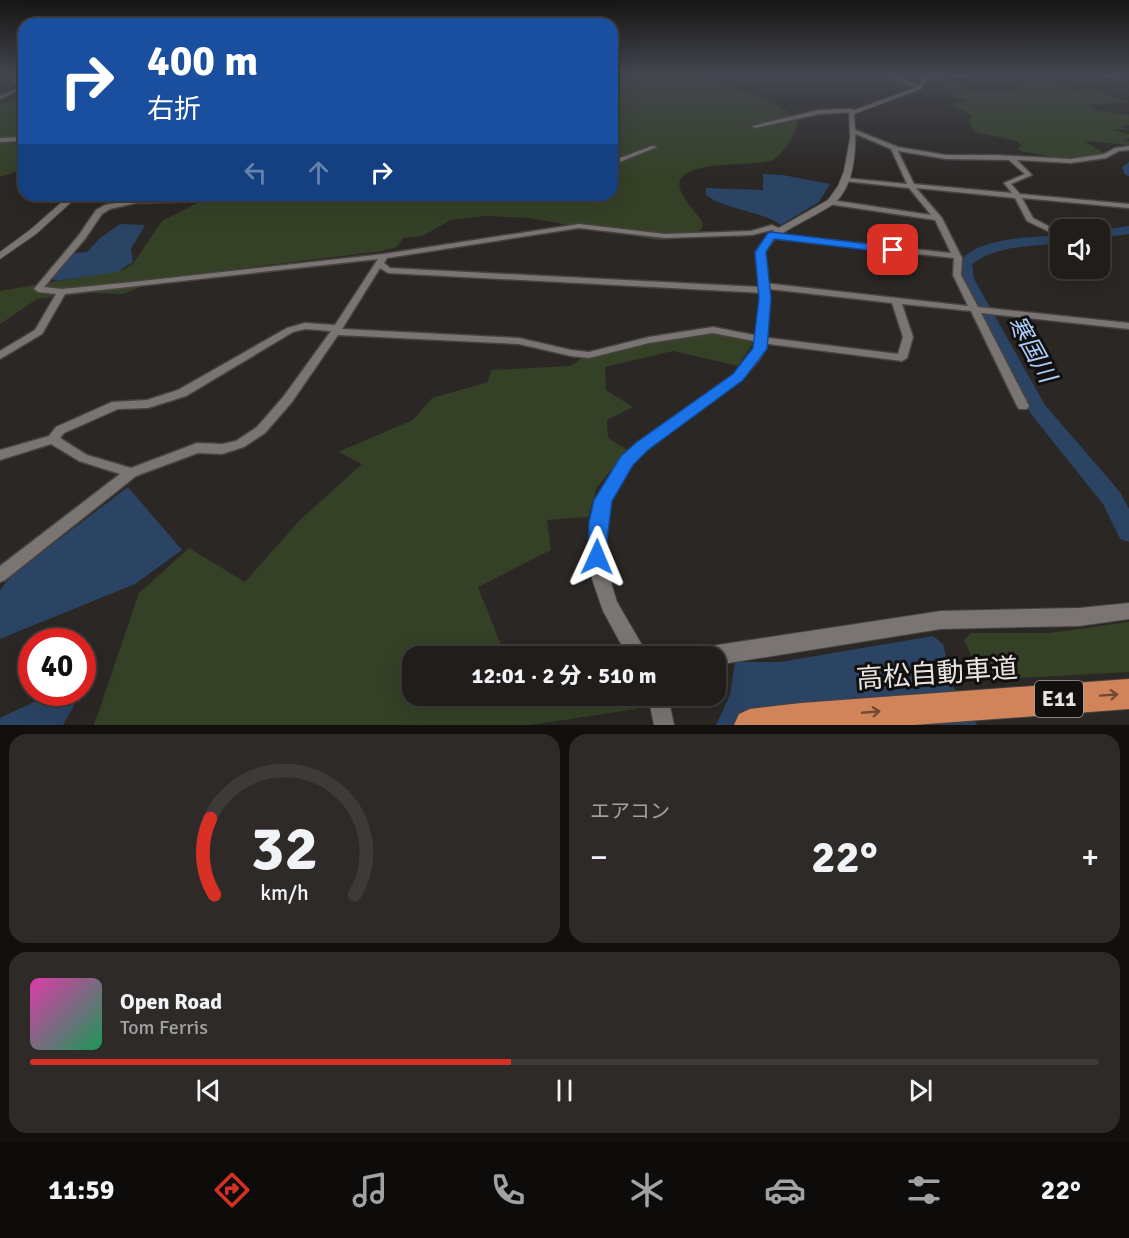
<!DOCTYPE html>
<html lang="ja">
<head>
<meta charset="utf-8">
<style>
	:root { --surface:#201d1b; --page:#2d2a28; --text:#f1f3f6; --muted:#a2a2a3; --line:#3d3b3a; --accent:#d93025 }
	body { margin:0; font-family:Signika,"Noto Sans JP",sans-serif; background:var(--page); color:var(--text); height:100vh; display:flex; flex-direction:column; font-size:22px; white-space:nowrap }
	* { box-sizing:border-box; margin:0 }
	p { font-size:20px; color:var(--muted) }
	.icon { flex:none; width:33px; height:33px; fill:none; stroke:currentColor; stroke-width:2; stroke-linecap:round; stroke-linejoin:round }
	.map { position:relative; height:725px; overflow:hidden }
	.drawer { display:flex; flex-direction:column; gap:9px; padding:9px; background:#12100f; flex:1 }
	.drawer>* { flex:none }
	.top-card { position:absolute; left:18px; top:18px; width:600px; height:183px; border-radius:18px; box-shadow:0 6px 24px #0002,0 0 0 2px var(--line); background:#1a4fa0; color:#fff; overflow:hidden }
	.controls { position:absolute; left:1050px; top:219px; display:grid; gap:12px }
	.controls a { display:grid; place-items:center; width:60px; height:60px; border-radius:12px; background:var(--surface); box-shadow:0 6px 24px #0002,0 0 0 2px var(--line); font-size:30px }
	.speed { position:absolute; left:18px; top:628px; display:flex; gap:12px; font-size:30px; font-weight:700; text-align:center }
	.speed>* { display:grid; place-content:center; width:78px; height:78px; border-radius:50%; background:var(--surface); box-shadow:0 6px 24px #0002,0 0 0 2px var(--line); line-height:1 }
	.speed .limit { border:9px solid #d22; background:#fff; color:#111 }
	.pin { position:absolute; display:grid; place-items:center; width:51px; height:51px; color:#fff; margin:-26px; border-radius:12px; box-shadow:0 3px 9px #0006 }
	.me { position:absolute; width:66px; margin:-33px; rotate:1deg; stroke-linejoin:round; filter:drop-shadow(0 0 4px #0008) }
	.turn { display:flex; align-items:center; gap:21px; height:126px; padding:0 30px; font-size:27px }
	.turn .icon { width:78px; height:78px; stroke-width:2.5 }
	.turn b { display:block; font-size:42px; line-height:51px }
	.lanes { display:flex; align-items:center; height:57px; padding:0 30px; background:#0003; justify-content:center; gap:30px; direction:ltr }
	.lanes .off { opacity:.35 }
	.big { font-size:45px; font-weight:800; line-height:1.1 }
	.drawer .tile { flex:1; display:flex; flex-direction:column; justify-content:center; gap:9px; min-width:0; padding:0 21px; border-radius:18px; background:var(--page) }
	.drawer .dial { align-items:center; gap:0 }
	.dial svg { height:156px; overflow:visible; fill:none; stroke:var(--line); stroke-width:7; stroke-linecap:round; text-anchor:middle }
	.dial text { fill:var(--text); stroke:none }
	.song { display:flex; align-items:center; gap:18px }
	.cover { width:72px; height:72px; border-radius:9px; background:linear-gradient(135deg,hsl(320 70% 55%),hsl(150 70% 35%)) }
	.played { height:6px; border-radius:3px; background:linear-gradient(90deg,var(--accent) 45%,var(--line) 45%) }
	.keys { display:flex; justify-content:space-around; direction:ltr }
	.heat { display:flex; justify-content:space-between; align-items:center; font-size:33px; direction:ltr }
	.drawer .tiles { flex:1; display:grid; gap:9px; grid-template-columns:1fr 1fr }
	.tile:last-child { grid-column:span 2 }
	.trip { position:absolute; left:402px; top:646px; width:324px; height:60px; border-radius:18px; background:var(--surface); box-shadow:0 6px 24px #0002,0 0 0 2px var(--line); font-weight:800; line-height:60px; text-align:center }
	.tabs { display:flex; height:96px; justify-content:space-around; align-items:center; background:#0d0c0b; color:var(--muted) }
	.tabs .icon { width:42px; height:42px }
	.tabs .on { color:var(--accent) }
	.tabs b { font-size:27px; color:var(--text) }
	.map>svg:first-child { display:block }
	.green { fill:#344126 }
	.water { fill:#2b4464 }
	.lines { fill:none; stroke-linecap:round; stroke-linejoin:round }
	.river { fill:#2b4464; fill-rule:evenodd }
	.minor-casing { stroke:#464340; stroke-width:3 }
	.tertiary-casing { stroke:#464340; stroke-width:2 }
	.motorway-casing { stroke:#464340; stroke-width:2 }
	.minor { fill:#7a7572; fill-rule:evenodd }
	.tertiary { fill:#7a7572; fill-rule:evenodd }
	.motorway { fill:#d18459; fill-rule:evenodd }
	.oneway { stroke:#724a34 }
	.route { fill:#1a73e8; stroke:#114b97; stroke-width:1.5 }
	.labels { text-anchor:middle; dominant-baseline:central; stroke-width:6; stroke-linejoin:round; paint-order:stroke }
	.shield { fill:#12100f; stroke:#a7a4a3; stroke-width:1.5 }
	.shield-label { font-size:21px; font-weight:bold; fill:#e7e4e2 }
	.water-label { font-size:24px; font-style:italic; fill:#abcffc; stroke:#12100f }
	.near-street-label { font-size:27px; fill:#e7e4e2; stroke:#12100f }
</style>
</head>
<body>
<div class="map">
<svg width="1129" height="725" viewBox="0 0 1129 725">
	<rect width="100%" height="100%" fill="#2a2724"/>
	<path class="green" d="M 612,75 C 636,75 664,71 687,76 C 710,79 788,103 798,122 C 794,136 785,152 773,160 C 758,168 672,157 680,189 C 683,199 697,213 703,223 L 702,229 L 687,238 L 657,240 L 529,218 L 486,216 L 451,220 L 422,236 L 403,238 L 397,247 L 383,251 L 163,278 L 123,294 L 91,293 L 37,299 L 0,324 L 0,291 L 123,270 L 133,264 L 162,221 L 199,202 L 229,199 L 237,195 L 612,195 Z
		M 952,80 L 978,93 L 1021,92 L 1016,89 L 1028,80 L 1072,87 L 1068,90 C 1077,95 1084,89 1090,88 L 1127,102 L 1089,105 L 1098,111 L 1129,115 L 1129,125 L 1120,126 L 1129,130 L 1112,129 L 1129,134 L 1129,138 L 1124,140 L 1129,141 L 1129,145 L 1084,141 L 1104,153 L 1068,160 L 1021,151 L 1017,148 L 1022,146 L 1017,141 L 975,132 L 969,123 L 972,115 L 951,105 L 967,101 L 957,98 L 942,84 L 928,84 Z
		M 24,96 L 24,169 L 0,177 L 0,104 Z
		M 704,332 L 733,335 L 753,343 L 738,366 L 673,351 L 605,367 L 606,390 L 633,407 L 607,420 L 608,438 L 628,450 L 597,487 L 588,517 L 547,520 L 551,550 L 478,587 L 506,657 L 412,657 L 412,696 L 525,696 L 528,702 L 551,705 L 574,696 L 632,696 L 637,709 L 530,725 L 94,725 L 139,593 L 189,548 L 245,582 L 300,520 L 362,464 L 338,452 L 413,420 L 432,398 L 488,382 L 491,370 L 570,366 L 582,358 L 603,356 L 650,342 Z
		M 1129,622 L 1129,672 L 1003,679 L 979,673 L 964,640 L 971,633 L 1049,633 Z"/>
	<path class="water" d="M 763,174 L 783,175 L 830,184 L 819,202 L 781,225 C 759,210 728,211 706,195 L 706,188 L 763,190 Z
		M 120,224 L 145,225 L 131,249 L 133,262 L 117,272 L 56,281 L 51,278 L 75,253 L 87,252 L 100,238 Z
		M 128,487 L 182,550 L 135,584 L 0,639 L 0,590 L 12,575 Z
		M 933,636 L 943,644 L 953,687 L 977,725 L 716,725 L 730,695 L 735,662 L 780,662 Z
		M 53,693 L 77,693 L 75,704 L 63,725 L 0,725 L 0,718 Z"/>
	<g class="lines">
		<path class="river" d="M 1129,162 L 1129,176 L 1125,175 L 1122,167 Z
			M 1129,226 L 1129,234 L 1100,238 L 1100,230 Z
			M 1060,235 L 1060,243 C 1030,247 998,245 972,264 L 974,279 L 1045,405 L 1120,492 L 1129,509 L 1129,542 L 1120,539 L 1103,504 L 1031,414 L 960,279 L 958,263 C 980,236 1029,238 1060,235 Z"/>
		<defs>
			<path id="minor" d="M 12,75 L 17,75 L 19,79 L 18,81 L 24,82 L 24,84 L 13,83 L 15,79 Z
				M 884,75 L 892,75 L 923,87 L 919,88 Z
				M 951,75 L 989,75 L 926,79 L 924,78 Z
				M 1091,75 L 1125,75 L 1122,79 Z
				M 24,85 L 24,88 L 0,99 L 0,96 Z
				M 852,109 L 854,112 L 819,114 L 755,128 L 752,126 L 819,110 Z
				M 853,129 L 898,147 L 946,155 L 995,155 L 1071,159 L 1104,154 L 1115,148 L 1129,146 L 1129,150 L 1119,151 L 1106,158 L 1071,163 L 1017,160 L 1032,175 L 1011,184 L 1020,194 L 1129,204 L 1129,208 L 1022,198 L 1033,218 L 1060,232 L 1060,237 L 1027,221 L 1015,198 L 916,188 L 942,218 L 962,258 L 961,275 L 978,307 L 1129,323 L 1129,329 L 981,313 L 1029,406 L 1027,409 L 1019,409 L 1017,406 L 971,311 L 902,304 L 913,337 L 907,358 L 902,361 L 769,344 L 713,333 L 649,343 L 589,358 L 571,356 L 519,344 L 338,335 L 292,402 L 265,433 L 244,447 L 222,454 L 198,453 L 136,476 L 5,580 L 0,582 L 0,566 L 120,474 L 79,461 L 51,444 L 0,460 L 0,450 L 49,436 L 56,427 L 112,402 L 147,400 L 178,390 L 287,328 L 305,323 L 335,325 L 378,259 L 65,294 L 42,334 L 0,359 L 0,351 L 35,330 L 56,294 L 38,292 L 34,289 L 79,235 L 96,210 L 105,205 L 136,199 L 238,195 L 228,200 L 136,203 L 110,209 L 102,214 L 85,239 L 44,287 L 62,289 L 133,282 L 384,254 L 579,224 L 665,234 L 751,231 L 772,225 L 783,230 L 779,232 L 772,230 L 752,235 L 665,238 L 579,228 L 387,258 L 384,263 L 390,268 L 760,287 L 761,284 L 764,283 L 968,306 L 953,275 L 954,258 L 771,238 L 767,236 L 771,234 L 951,253 L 935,220 L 828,204 L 828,200 L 831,200 L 931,215 L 909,188 L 844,181 L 843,180 L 846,178 L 907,184 L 891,149 L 851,132 L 850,131 ZM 898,151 L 946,159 L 1009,160 L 1025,174 L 1004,183 L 1012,193 L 914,184 ZM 380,268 L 388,273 L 765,293 L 768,292 L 769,289 L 892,303 L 903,337 L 898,354 L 769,338 L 713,327 L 649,337 L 589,352 L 571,350 L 519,338 L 342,329 ZM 305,329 L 331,331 L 284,396 L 257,427 L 236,441 L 222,444 L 197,443 L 131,468 L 87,455 L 60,438 L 64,433 L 118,409 L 148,408 L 186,396 L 293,332 Z
				M 24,137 L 24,141 L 0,142 L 0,138 Z
				M 652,146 L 657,147 L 612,165 L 612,161 Z"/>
			<path id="tertiary" d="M 924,75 L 929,75 L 921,89 L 854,114 C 857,141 857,187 832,205 C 823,211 813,216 804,221 C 786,231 776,235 765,252 L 770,298 L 766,349 L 760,359 L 742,380 L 647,450 L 632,464 L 611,501 L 605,541 L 610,579 L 617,602 L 649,657 L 628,657 L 603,611 L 592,579 L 589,541 L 595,500 L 622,456 L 637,442 L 734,374 L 749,357 L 754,349 L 760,298 L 755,252 L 768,234 L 828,200 L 838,186 L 844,171 L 850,138 L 849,112 L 917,87 Z
				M 70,195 L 79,195 L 36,234 L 0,259 L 0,252 L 30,230 Z
				M 1129,603 L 1129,619 L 1079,626 L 941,629 L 716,665 L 716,657 L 694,657 L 697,650 L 704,647 L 941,611 L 1079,608 Z
				M 648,696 L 668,696 L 674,725 L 654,725 Z"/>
			<path id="motorway" d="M 1129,679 L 1129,709 L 914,725 L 734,725 L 739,714 L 750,709 L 801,703 Z"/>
		</defs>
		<use href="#minor" class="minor-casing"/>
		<use href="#tertiary" class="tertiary-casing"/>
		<use href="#motorway" class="motorway-casing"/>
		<use href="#minor" class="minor"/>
		<use href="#tertiary" class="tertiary"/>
		<use href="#motorway" class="motorway"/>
	</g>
	<defs><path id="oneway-shaft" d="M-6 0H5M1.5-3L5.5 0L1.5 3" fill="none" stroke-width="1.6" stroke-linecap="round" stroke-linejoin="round" transform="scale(1.5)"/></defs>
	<g class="oneway">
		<use href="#oneway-shaft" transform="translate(1109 695) rotate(-4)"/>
		<use href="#oneway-shaft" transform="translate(871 712) rotate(-5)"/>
	</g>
	<linearGradient id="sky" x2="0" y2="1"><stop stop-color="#171514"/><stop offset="0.42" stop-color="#444750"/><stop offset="1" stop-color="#444750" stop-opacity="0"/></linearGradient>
	<rect width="1129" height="177" fill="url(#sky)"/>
	<path class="route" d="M 771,232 L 893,247 L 898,250 L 893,253 L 774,239 L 766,252 L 771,298 L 767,349 L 743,380 L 648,450 L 633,465 L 612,501 L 604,563 L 597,565 L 591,563 L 588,557 L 589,522 L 594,500 L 621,456 L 637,442 L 733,374 L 753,348 L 759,298 L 755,252 L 768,233 Z"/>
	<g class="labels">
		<rect class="shield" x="1035" y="681" width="48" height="36" rx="4.5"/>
		<g class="shield-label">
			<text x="1059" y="699">E11</text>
		</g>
		<g class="water-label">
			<text transform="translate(1032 349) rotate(61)">寒国川</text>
		</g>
		<g class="near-street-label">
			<text transform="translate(937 674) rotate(-4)">高松自動車道</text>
		</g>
	</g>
</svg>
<div class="controls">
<a><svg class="icon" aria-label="sound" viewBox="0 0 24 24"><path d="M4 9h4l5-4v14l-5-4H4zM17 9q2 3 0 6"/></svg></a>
</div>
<div class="speed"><div class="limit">40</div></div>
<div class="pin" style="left:893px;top:250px;background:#d93025"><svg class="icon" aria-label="arrive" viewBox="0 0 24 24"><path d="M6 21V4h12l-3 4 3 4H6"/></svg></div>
<svg class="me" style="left:597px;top:557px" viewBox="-20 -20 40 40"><path d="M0-17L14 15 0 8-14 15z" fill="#1a73e8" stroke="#fff" stroke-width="4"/></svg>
<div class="trip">12:01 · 2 分 · 510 m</div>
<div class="top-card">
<div class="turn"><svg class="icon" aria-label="right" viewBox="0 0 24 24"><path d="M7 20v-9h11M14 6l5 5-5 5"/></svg><div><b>400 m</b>右折</div></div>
<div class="lanes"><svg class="icon off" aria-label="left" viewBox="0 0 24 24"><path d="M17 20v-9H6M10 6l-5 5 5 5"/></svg><svg class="icon off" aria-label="ahead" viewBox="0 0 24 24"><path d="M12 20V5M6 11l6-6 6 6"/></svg><svg class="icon" aria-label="right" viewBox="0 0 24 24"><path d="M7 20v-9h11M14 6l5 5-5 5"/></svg></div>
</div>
</div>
<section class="drawer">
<div class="tiles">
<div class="tile dial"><svg viewBox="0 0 100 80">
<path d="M14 69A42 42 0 1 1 86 69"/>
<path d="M14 69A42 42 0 0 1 12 30" stroke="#d93025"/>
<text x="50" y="56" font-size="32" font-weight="700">32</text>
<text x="50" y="72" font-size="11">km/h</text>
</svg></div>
<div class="tile"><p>エアコン</p>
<div class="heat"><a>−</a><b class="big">22°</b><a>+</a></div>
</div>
<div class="tile">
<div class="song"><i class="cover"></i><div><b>Open Road</b><p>Tom Ferris</p></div></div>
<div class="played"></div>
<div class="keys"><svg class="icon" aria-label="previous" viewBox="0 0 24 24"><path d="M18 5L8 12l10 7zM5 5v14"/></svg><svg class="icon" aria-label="pause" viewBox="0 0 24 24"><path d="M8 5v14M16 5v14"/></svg><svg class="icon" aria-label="next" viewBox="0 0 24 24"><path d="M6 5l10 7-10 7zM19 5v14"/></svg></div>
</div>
</div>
</section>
<nav class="tabs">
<b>11:59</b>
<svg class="icon on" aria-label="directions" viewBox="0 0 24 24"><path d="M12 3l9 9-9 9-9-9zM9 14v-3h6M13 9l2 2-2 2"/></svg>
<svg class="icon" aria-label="music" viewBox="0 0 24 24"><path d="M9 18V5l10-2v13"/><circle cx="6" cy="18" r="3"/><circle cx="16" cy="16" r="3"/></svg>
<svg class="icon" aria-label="phone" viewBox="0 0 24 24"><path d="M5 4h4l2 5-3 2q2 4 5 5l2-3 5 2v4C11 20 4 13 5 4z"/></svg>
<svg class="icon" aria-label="climate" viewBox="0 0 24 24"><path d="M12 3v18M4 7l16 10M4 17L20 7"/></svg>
<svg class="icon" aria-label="car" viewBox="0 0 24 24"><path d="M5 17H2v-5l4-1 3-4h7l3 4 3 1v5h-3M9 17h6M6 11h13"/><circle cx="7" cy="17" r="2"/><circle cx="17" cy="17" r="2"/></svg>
<svg class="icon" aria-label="filters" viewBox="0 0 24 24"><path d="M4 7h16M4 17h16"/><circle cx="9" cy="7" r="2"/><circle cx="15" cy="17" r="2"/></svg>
<b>22°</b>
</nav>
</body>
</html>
